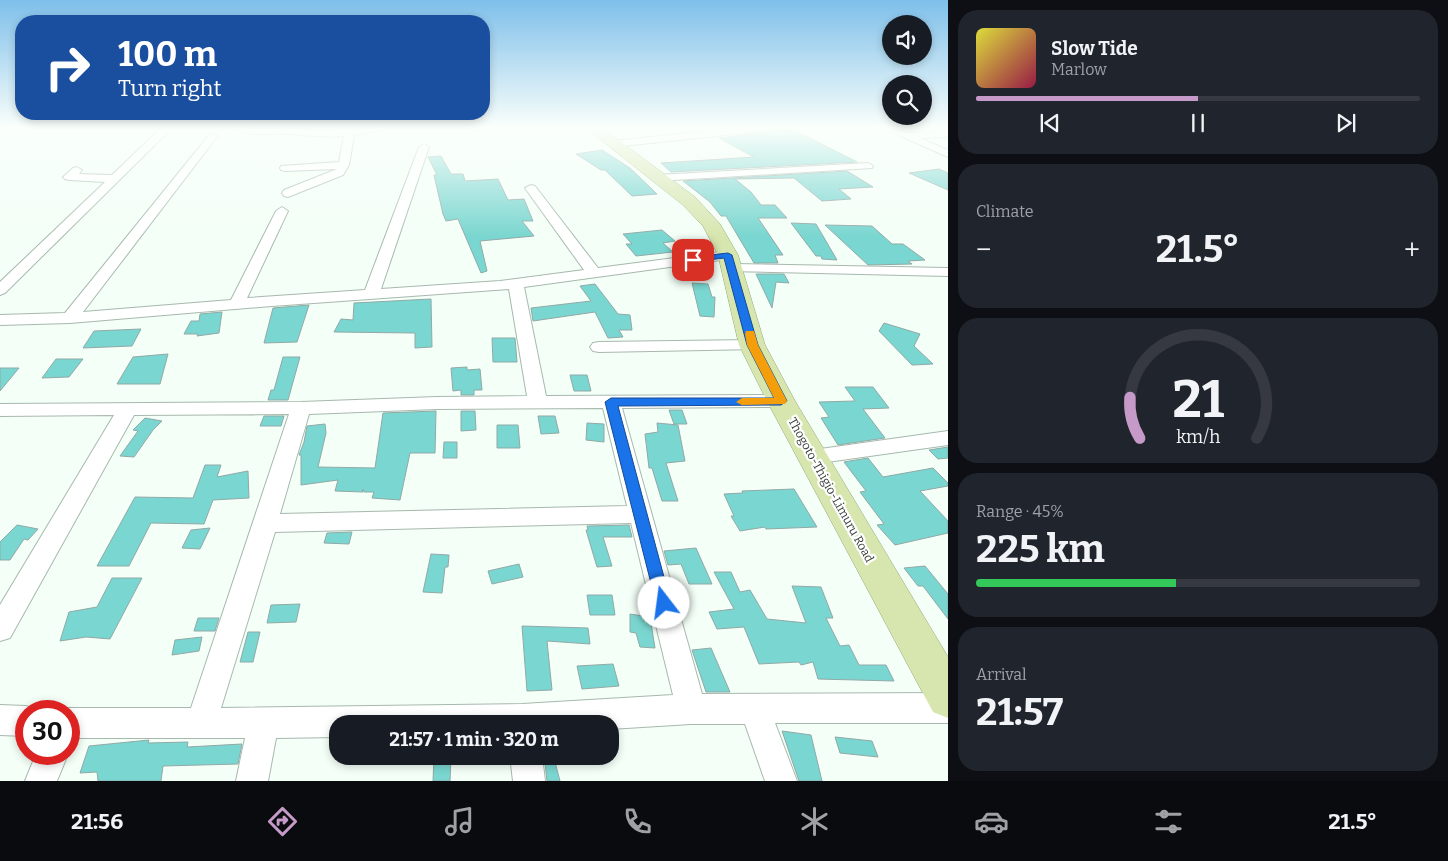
<!DOCTYPE html>
<html lang="en">
<head>
<meta charset="utf-8">
<style>
	:root { --surface:#171b24; --page:#20242c; --text:#f1f3f6; --muted:#9ea1a6; --line:#363941; --accent:#c599c8 }
	body { margin:0; font-family:Bitter,serif; background:var(--page); color:var(--text); height:100vh; display:flex; flex-direction:column; font-size:19px; white-space:nowrap }
	* { box-sizing:border-box; margin:0 }
	p { font-size:16px; color:var(--muted) }
	.icon { flex:none; width:28px; height:28px; fill:none; stroke:currentColor; stroke-width:2; stroke-linecap:round; stroke-linejoin:round }
	.map { position:relative; flex:1; overflow:hidden }
	.side { display:flex; flex-direction:column; gap:10px; padding:10px; background:#0d0f14; width:500px }
	.side>* { flex:none }
	.hud { position:absolute; left:15px; top:15px; width:475px; height:105px; border-radius:20px; box-shadow:0 2px 8px #0003; background:#1a4fa0; color:#fff; overflow:hidden }
	.buttons { position:absolute; left:882px; top:15px; display:grid; gap:10px }
	.buttons a { display:grid; place-items:center; width:50px; height:50px; border-radius:50%; background:var(--surface); box-shadow:0 2px 8px #0003; font-size:25px }
	.speed { position:absolute; left:15px; top:700px; display:flex; gap:10px; font-size:25px; font-weight:700; text-align:center }
	.speed>* { display:grid; place-content:center; width:65px; height:65px; border-radius:50%; background:var(--surface); box-shadow:0 2px 8px #0003; line-height:1 }
	.speed .limit { border:8px solid #d22; background:#fff; color:#111 }
	.pin { position:absolute; display:grid; place-items:center; width:42px; height:42px; color:#fff; margin:-21px; border-radius:10px; box-shadow:0 2px 8px #0006 }
	.me { position:absolute; width:55px; margin:-28px; rotate:345deg; stroke-linejoin:round; filter:drop-shadow(0 0 4px #0008) }
	.turn { display:flex; align-items:center; gap:18px; height:105px; padding:0 20px; font-size:22px }
	.turn .icon { width:65px; height:65px; stroke-width:2.5 }
	.turn b { display:block; font-size:35px; line-height:42px }
	.big { font-size:38px; font-weight:700; line-height:1.1 }
	.side .widget { flex:1; display:flex; flex-direction:column; justify-content:center; gap:8px; min-width:0; padding:0 18px; border-radius:20px; background:var(--page) }
	.side .dial { align-items:center; gap:0 }
	.dial svg { height:130px; overflow:visible; fill:none; stroke:var(--line); stroke-width:7; stroke-linecap:round; text-anchor:middle }
	.dial text { fill:var(--text); stroke:none }
	.song { display:flex; align-items:center; gap:15px }
	.cover { width:60px; height:60px; border-radius:8px; background:linear-gradient(135deg,hsl(60 70% 55%),hsl(340 70% 35%)) }
	.played { height:5px; border-radius:2px; background:linear-gradient(90deg,var(--accent) 50%,var(--line) 50%) }
	.keys { display:flex; justify-content:space-around; direction:ltr }
	.heat { display:flex; justify-content:space-between; align-items:center; font-size:28px; direction:ltr }
	.charge { height:8px; border-radius:4px; background:linear-gradient(90deg,#34c759 45%,var(--line) 0) }
	.trip { position:absolute; left:329px; top:715px; width:290px; height:50px; border-radius:20px; background:var(--surface); box-shadow:0 2px 8px #0003; font-weight:700; line-height:50px; text-align:center }
	.dock { display:flex; height:80px; justify-content:space-around; align-items:center; background:#090b0e; color:var(--muted) }
	.dock .icon { width:35px; height:35px }
	.dock .active { color:var(--accent) }
	.dock b { font-size:22px; color:var(--text) }
	main { display:flex; flex:1; min-height:0 }
	.map>svg:first-child { display:block }
	.building { fill:#7ad6d0; stroke:#91a9a7 }
	.lines { fill:none; stroke-linecap:round; stroke-linejoin:round }
	.minor-casing { stroke:#a7b9ad; stroke-width:2 }
	.trunk-casing { stroke:#97a677; stroke-width:1 }
	.minor { fill:#fff; fill-rule:evenodd }
	.trunk { fill:#d7e6af; fill-rule:evenodd }
	.route { fill:#1a73e8; stroke:#114b97 }
	.slow { fill:#f59e0b }
	.labels { text-anchor:middle; dominant-baseline:central; stroke-width:4.5; stroke-linejoin:round; paint-order:stroke }
	.street-label { font-size:12px; fill:#333a35; stroke:#fff }
</style>
</head>
<body>
<main>
<div class="map">
<svg width="948" height="781" viewBox="0 0 948 781">
	<rect width="100%" height="100%" fill="#f3fff7"/>
	<path class="building" d="M 792,129 L 857,162 L 671,172 L 661,163 L 754,157 L 719,138 Z
		M 602,150 L 630,168 L 657,194 L 632,196 L 605,170 L 601,170 L 576,154 Z
		M 441,156 L 451,174 L 463,174 L 465,181 L 498,179 L 508,200 L 524,199 L 533,221 L 522,221 L 534,236 L 480,241 L 487,271 L 481,273 L 458,219 L 446,221 L 443,214 L 434,175 L 437,175 L 428,157 Z
		M 939,169 L 948,173 L 948,190 L 909,173 Z
		M 847,171 L 873,187 L 839,189 L 851,199 L 822,201 L 794,178 L 735,179 L 751,192 L 761,205 L 775,205 L 787,218 L 758,218 L 783,255 L 775,255 L 778,263 L 754,263 L 726,216 L 721,216 L 710,202 L 683,181 Z
		M 791,223 L 816,224 L 837,260 L 822,259 L 821,256 L 816,256 Z
		M 825,225 L 872,226 L 892,244 L 903,244 L 925,260 L 908,261 L 912,264 L 868,265 Z
		M 662,230 L 675,241 L 663,243 L 673,252 L 636,256 L 626,244 L 632,244 L 623,234 Z
		M 756,274 L 784,274 L 789,283 L 776,282 L 772,308 Z
		M 692,283 L 708,284 L 712,297 L 715,297 L 714,317 L 700,316 Z
		M 595,284 L 618,314 L 630,315 L 632,330 L 619,330 L 623,337 L 608,338 L 595,312 L 533,321 L 531,308 L 591,301 L 580,286 Z
		M 431,299 L 432,347 L 415,348 L 415,333 L 334,332 L 341,319 L 353,320 L 354,303 Z
		M 309,305 L 297,342 L 264,343 L 273,308 Z
		M 222,312 L 219,333 L 197,336 L 198,334 L 184,334 L 191,321 L 199,321 L 200,314 Z
		M 884,323 L 920,334 L 914,346 L 933,364 L 912,365 L 879,331 Z
		M 141,329 L 132,346 L 83,348 L 94,331 Z
		M 492,338 L 515,338 L 517,362 L 493,362 Z
		M 168,354 L 160,384 L 117,384 L 133,357 Z
		M 283,357 L 300,357 L 288,400 L 268,400 L 271,390 L 274,390 Z
		M 56,359 L 83,359 L 69,377 L 42,378 Z
		M 467,367 L 467,370 L 480,369 L 482,390 L 474,390 L 474,395 L 461,395 L 461,390 L 453,391 L 451,368 Z
		M 0,368 L 19,368 L 0,391 Z
		M 570,375 L 587,375 L 591,391 L 574,391 Z
		M 845,387 L 873,387 L 889,408 L 863,409 L 885,438 L 838,445 L 821,418 L 829,417 L 819,402 L 855,401 Z
		M 669,410 L 682,410 L 687,424 L 674,424 Z
		M 436,411 L 435,453 L 410,453 L 400,500 L 372,498 L 374,492 L 364,492 L 363,489 L 363,492 L 335,491 L 338,480 L 301,485 L 301,455 L 299,455 L 304,442 L 307,426 L 325,424 L 326,433 L 318,467 L 375,468 L 383,413 Z
		M 461,411 L 475,411 L 476,430 L 461,431 Z
		M 264,416 L 284,416 L 281,426 L 260,426 Z
		M 538,416 L 555,416 L 559,433 L 541,434 Z
		M 145,418 L 162,421 L 153,430 L 134,457 L 120,456 L 138,431 L 133,430 Z
		M 587,423 L 604,424 L 604,442 L 586,440 Z
		M 657,423 L 678,425 L 685,461 L 666,463 L 678,501 L 662,501 L 652,468 L 649,468 L 645,434 L 658,432 Z
		M 497,425 L 518,425 L 520,448 L 497,448 Z
		M 444,442 L 457,442 L 457,458 L 443,458 Z
		M 948,447 L 948,458 L 938,459 L 929,450 Z
		M 868,458 L 883,477 L 933,468 L 948,483 L 948,486 L 920,491 L 948,521 L 948,533 L 895,545 L 877,525 L 884,524 L 860,492 L 866,491 L 844,462 Z
		M 205,465 L 221,465 L 217,477 L 248,471 L 249,498 L 213,500 L 204,524 L 151,523 L 129,566 L 97,566 L 135,497 L 193,498 Z
		M 794,489 L 817,527 L 766,529 L 765,527 L 740,531 L 731,516 L 734,516 L 724,494 L 743,493 L 742,491 Z
		M 17,525 L 38,529 L 28,540 L 24,539 L 10,560 L 0,560 L 0,542 Z
		M 629,525 L 632,537 L 603,537 L 612,566 L 597,567 L 586,530 L 588,530 L 587,526 Z
		M 210,528 L 200,549 L 182,548 L 191,530 Z
		M 352,532 L 349,544 L 324,543 L 327,533 Z
		M 696,548 L 712,584 L 689,584 L 681,564 L 668,565 L 664,551 Z
		M 431,554 L 449,555 L 448,567 L 445,567 L 442,593 L 423,592 Z
		M 519,564 L 523,577 L 492,584 L 488,571 Z
		M 925,566 L 948,594 L 948,619 L 923,586 L 918,586 L 904,568 Z
		M 714,572 L 731,572 L 740,592 L 750,590 L 767,619 L 806,623 L 792,586 L 821,587 L 833,618 L 826,618 L 840,646 L 849,645 L 859,665 L 886,665 L 894,681 L 818,679 L 813,662 L 801,665 L 799,662 L 759,664 L 744,627 L 717,629 L 709,612 L 734,609 Z
		M 112,578 L 142,578 L 110,639 L 86,637 L 60,641 L 69,612 L 97,607 Z
		M 587,595 L 612,595 L 615,615 L 590,615 Z
		M 300,604 L 296,622 L 267,623 L 271,605 Z
		M 630,614 L 650,617 L 655,648 L 640,647 L 636,633 L 630,632 Z
		M 198,618 L 219,618 L 215,631 L 194,631 Z
		M 522,626 L 588,628 L 590,644 L 547,641 L 552,690 L 527,691 Z
		M 248,632 L 260,632 L 253,662 L 240,662 Z
		M 202,637 L 199,651 L 172,655 L 175,640 Z
		M 711,648 L 730,692 L 706,692 L 692,650 Z
		M 613,664 L 619,686 L 582,689 L 577,666 Z
		M 782,731 L 811,735 L 822,781 L 799,781 Z
		M 835,737 L 872,741 L 878,757 L 840,753 Z
		M 149,740 L 148,743 L 188,742 L 187,747 L 242,744 L 238,764 L 163,766 L 161,781 L 98,781 L 97,772 L 80,773 L 89,746 Z
		M 434,756 L 451,756 L 450,781 L 433,781 Z
		M 555,762 L 560,781 L 547,781 L 545,763 Z"/>
	<g class="lines">
		<defs>
			<path id="minor" d="M 162,127 L 171,129 L 5,293 L 0,295 L 0,282 L 105,182 L 69,180 L 65,179 L 63,177 L 73,168 L 77,167 L 82,170 L 79,174 L 112,175 Z
				M 231,127 L 297,127 L 299,130 L 329,131 L 365,127 L 390,127 L 385,130 L 354,135 L 349,165 L 343,175 L 288,197 L 284,196 L 282,193 L 284,190 L 337,169 L 285,171 L 281,170 L 280,168 L 281,166 L 339,162 L 344,136 C 325,138 308,135 289,134 C 272,133 246,138 231,127 Z
				M 743,127 L 778,127 L 773,130 L 613,147 L 608,144 L 613,141 Z
				M 880,127 L 894,127 L 908,133 L 948,131 L 948,137 L 920,138 L 948,150 L 948,157 Z
				M 213,133 L 218,136 L 216,138 L 83,312 L 231,300 L 276,211 L 282,207 L 288,211 L 247,298 L 365,290 L 419,147 L 424,144 L 429,147 L 381,289 L 500,281 L 584,270 L 525,188 L 531,185 L 535,186 L 598,268 L 728,251 L 733,252 L 735,255 L 733,258 L 728,259 L 524,287 L 546,396 L 781,395 L 788,397 L 791,401 L 788,405 L 781,407 L 622,408 L 702,694 L 948,693 L 948,723 L 775,723 L 797,781 L 765,781 L 745,724 L 691,724 L 610,729 L 610,724 L 338,724 L 338,737 L 276,738 L 268,781 L 236,781 L 245,738 L 69,738 L 69,711 L 61,711 L 69,708 L 191,708 L 289,414 L 134,415 L 10,638 L 0,641 L 0,605 L 114,415 L 0,416 L 0,404 L 301,402 L 437,397 L 527,396 L 509,289 L 272,306 L 70,323 L 0,325 L 0,315 L 65,313 L 210,134 ZM 603,408 L 627,506 L 280,514 L 309,414 L 437,409 ZM 631,523 L 673,695 L 522,704 L 221,708 L 275,532 Z
				M 868,163 L 873,166 L 872,168 L 657,181 L 651,178 L 657,175 Z
				M 732,264 L 948,268 L 948,276 L 727,271 L 725,268 L 727,265 Z
				M 752,340 L 758,341 L 761,345 L 758,349 L 599,352 L 593,351 L 590,347 L 593,343 L 599,342 Z
				M 948,431 L 948,445 L 813,464 L 806,462 L 802,457 L 806,452 L 813,450 Z
				M 0,705 L 26,706 L 37,710 L 26,711 L 26,736 L 0,735 Z
				M 36,754 L 68,754 L 57,781 L 25,781 Z
				M 510,756 L 542,756 L 545,781 L 513,781 Z"/>
			<path id="trunk" d="M 585,127 L 601,127 L 695,197 L 720,224 L 738,255 L 765,345 L 795,401 L 948,657 L 948,718 L 933,712 L 767,401 L 739,345 L 718,255 L 703,226 L 683,205 Z"/>
		</defs>
		<use href="#minor" class="minor-casing"/>
		<use href="#trunk" class="trunk-casing"/>
		<use href="#minor" class="minor"/>
		<use href="#trunk" class="trunk"/>
	</g>
	<linearGradient id="sky" x2="0" y2="1"><stop stop-color="#7ebfea"/><stop offset="0.54" stop-color="#fafffb"/><stop offset="1" stop-color="#fafffb" stop-opacity="0"/></linearGradient>
	<rect width="948" height="237" fill="url(#sky)"/>
	<path class="route" d="M 728,253 L 732,255 L 758,345 L 787,401 L 781,405 L 618,406 L 671,603 L 669,608 L 664,610 L 658,608 L 656,603 L 605,402 L 611,398 L 774,398 L 747,345 L 724,258 L 693,262 L 689,260 L 693,257 Z"/>
	<path class="slow" d="M 746,331 L 754,331 L 758,345 L 787,401 L 785,404 L 742,405 L 736,402 L 742,398 L 774,398 L 747,345 L 745,334 Z"/>
	<g class="labels">
		<g class="street-label">
			<text transform="translate(831 490) rotate(61)">Thogoto-Thigio-Limuru Road</text>
		</g>
	</g>
</svg>
<div class="buttons">
<a><svg class="icon" aria-label="sound" viewBox="0 0 24 24"><path d="M4 9h4l5-4v14l-5-4H4zM17 9q2 3 0 6"/></svg></a>
<a><svg class="icon" aria-label="search" viewBox="0 0 24 24"><circle cx="10" cy="10" r="6"/><path d="M15 15l6 6"/></svg></a>
</div>
<div class="speed"><div class="limit">30</div></div>
<div class="pin" style="left:693px;top:260px;background:#d93025"><svg class="icon" aria-label="arrive" viewBox="0 0 24 24"><path d="M6 21V4h12l-3 4 3 4H6"/></svg></div>
<svg class="me" style="left:664px;top:603px" viewBox="-20 -20 40 40"><circle r="19" fill="#fff"/><path d="M0-13L10 11 0 6-10 11z" fill="#1a73e8"/></svg>
<div class="trip">21:57 · 1 min · 320 m</div>
<div class="hud">
<div class="turn"><svg class="icon" aria-label="right" viewBox="0 0 24 24"><path d="M7 20v-9h11M14 6l5 5-5 5"/></svg><div><b>100 m</b>Turn right</div></div>
</div>
</div>
<section class="side">
<div class="widget">
<div class="song"><i class="cover"></i><div><b>Slow Tide</b><p>Marlow</p></div></div>
<div class="played"></div>
<div class="keys"><svg class="icon" aria-label="previous" viewBox="0 0 24 24"><path d="M18 5L8 12l10 7zM5 5v14"/></svg><svg class="icon" aria-label="pause" viewBox="0 0 24 24"><path d="M8 5v14M16 5v14"/></svg><svg class="icon" aria-label="next" viewBox="0 0 24 24"><path d="M6 5l10 7-10 7zM19 5v14"/></svg></div>
</div>
<div class="widget"><p>Climate</p>
<div class="heat"><a>−</a><b class="big">21.5°</b><a>+</a></div>
</div>
<div class="widget dial"><svg viewBox="0 0 100 80">
<path d="M14 69A42 42 0 1 1 86 69"/>
<path d="M14 69A42 42 0 0 1 8 44" stroke="#c599c8"/>
<text x="50" y="56" font-size="32" font-weight="700">21</text>
<text x="50" y="72" font-size="11">km/h</text>
</svg></div>
<div class="widget"><p>Range · 45%</p><b class="big">225 km</b><div class="charge"></div></div>
<div class="widget"><p>Arrival</p><b class="big">21:57</b></div>
</section>
</main>
<nav class="dock">
<b>21:56</b>
<svg class="icon active" aria-label="directions" viewBox="0 0 24 24"><path d="M12 3l9 9-9 9-9-9zM9 14v-3h6M13 9l2 2-2 2"/></svg>
<svg class="icon" aria-label="music" viewBox="0 0 24 24"><path d="M9 18V5l10-2v13"/><circle cx="6" cy="18" r="3"/><circle cx="16" cy="16" r="3"/></svg>
<svg class="icon" aria-label="phone" viewBox="0 0 24 24"><path d="M5 4h4l2 5-3 2q2 4 5 5l2-3 5 2v4C11 20 4 13 5 4z"/></svg>
<svg class="icon" aria-label="climate" viewBox="0 0 24 24"><path d="M12 3v18M4 7l16 10M4 17L20 7"/></svg>
<svg class="icon" aria-label="car" viewBox="0 0 24 24"><path d="M5 17H2v-5l4-1 3-4h7l3 4 3 1v5h-3M9 17h6M6 11h13"/><circle cx="7" cy="17" r="2"/><circle cx="17" cy="17" r="2"/></svg>
<svg class="icon" aria-label="filters" viewBox="0 0 24 24"><path d="M4 7h16M4 17h16"/><circle cx="9" cy="7" r="2"/><circle cx="15" cy="17" r="2"/></svg>
<b>21.5°</b>
</nav>
</body>
</html>
